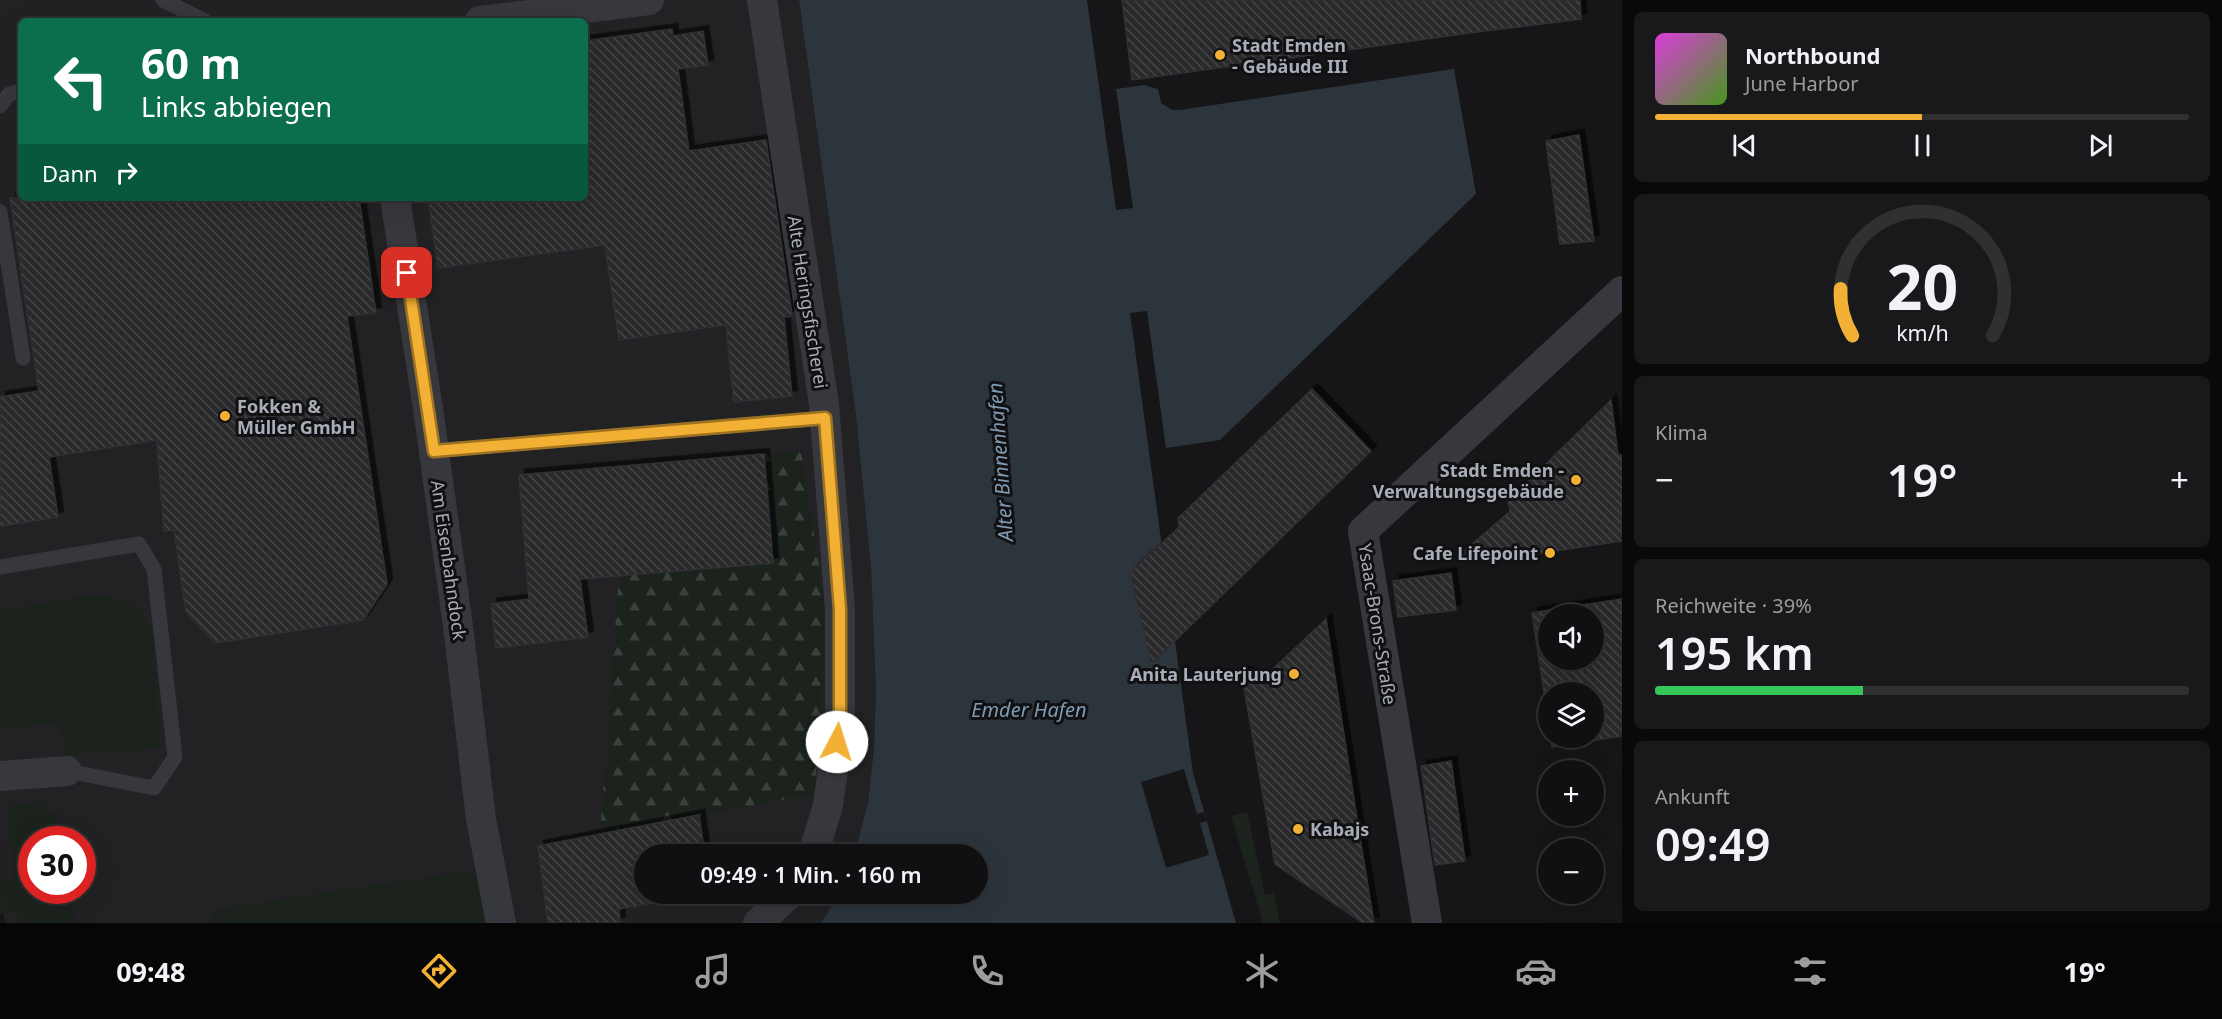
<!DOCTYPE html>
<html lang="de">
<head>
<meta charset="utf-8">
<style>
	:root { --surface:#101012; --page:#19191b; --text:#f1f3f6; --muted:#9c9d9f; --line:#303032; --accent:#f2b134 }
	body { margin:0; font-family:"Noto Sans",sans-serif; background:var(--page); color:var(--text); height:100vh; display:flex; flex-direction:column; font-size:22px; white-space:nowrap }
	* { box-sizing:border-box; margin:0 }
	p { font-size:20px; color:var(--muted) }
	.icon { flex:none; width:33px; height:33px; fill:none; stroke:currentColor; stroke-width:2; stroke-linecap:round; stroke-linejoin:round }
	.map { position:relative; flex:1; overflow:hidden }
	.panel { display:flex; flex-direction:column; gap:12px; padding:12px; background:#09090a; width:600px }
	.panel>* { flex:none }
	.top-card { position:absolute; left:18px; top:18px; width:570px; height:183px; border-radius:9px; box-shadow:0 6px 24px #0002,0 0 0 2px var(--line); background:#0b6e4f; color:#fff; overflow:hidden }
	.buttons { position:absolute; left:1538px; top:604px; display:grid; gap:12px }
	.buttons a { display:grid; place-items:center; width:66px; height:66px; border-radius:50%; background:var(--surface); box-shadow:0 6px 24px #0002,0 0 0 2px var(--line); font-size:30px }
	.speed { position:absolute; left:18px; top:826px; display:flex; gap:12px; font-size:30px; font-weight:700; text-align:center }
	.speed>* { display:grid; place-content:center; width:78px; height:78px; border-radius:50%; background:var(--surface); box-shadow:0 6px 24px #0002,0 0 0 2px var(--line); line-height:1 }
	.speed .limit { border:9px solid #d22; background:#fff; color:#111 }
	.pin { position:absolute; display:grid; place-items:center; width:51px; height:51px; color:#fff; margin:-26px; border-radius:12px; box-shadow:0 3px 9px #0006 }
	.me { position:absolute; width:66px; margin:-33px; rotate:5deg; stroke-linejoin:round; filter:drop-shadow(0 0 4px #0008) }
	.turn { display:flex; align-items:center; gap:21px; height:126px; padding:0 24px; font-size:27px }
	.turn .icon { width:78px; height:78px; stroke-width:2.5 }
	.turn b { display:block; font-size:42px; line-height:51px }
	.then { display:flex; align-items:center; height:57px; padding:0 24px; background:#0003; gap:12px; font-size:22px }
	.big { font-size:45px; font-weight:600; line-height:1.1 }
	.panel .widget { flex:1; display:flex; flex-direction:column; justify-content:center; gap:9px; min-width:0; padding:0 21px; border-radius:9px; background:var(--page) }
	.panel .dial { align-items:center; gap:0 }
	.dial svg { height:156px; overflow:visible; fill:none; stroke:var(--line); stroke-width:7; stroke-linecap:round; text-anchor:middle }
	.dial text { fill:var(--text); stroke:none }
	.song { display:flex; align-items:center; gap:18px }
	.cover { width:72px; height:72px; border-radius:9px; background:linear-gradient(135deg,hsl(300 70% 55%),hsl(100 70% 35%)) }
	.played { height:6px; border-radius:3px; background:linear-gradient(90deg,var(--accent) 50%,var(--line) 50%) }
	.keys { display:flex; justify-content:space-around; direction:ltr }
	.heat { display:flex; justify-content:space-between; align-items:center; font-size:33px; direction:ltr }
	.charge { height:9px; border-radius:4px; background:linear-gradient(90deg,#34c759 39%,var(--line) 0) }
	.trip { position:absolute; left:634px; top:844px; width:354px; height:60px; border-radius:30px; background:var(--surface); box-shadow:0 6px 24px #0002,0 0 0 2px var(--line); font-weight:600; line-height:60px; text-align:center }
	.menu { display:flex; height:96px; justify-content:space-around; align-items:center; background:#060607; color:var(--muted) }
	.menu .icon { width:42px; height:42px }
	.menu .on { color:var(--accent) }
	.menu b { font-size:27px; color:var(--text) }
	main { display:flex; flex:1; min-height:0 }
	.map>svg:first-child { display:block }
	.built { fill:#222225; fill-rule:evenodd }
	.grass { fill:#1c231d }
	.forest { fill:url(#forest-firs) }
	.water { fill:#2c353c }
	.pier { fill:#161618 }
	.building { fill:url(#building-back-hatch); stroke:#303034; stroke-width:1.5; fill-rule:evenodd; filter:url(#shadow) }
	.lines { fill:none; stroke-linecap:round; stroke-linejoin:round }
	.lane { stroke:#37383d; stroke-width:15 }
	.street { stroke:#37383d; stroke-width:30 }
	.route-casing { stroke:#9d7322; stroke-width:15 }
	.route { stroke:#f2b134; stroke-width:10 }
	.poi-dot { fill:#f2b134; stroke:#111113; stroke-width:2 }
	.labels { text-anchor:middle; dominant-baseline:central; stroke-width:6; stroke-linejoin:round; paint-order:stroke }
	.poi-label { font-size:18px; font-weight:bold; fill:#a8adb8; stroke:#111113; text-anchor:start }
	.street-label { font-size:18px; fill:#a8adb8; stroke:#111113 }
	.water-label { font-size:20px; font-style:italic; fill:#7f9bb3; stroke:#111113 }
</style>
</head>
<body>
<main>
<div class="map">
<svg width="1622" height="923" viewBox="0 0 1622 923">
	<defs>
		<pattern id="forest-firs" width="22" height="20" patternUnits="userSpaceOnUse" patternTransform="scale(1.5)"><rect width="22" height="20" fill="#1c231d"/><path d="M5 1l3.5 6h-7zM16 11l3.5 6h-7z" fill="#3a403c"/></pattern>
		<pattern id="building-back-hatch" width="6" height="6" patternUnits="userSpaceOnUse" patternTransform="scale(1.5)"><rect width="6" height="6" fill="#29292c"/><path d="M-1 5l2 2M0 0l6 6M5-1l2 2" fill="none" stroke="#454548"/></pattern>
		<filter id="shadow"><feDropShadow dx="5.5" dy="-5.5" stdDeviation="0" flood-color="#0009"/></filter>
	</defs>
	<rect width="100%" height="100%" fill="#161618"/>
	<path class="built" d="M 0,0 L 799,0 L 856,416 L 871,568 L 876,692 L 874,747 L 868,803 L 854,855 L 645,855 L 645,894 L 839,894 L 821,923 L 5,923 L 0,886 ZM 21,21 L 585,21 L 585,198 L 21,198 ZM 32,840 L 82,840 L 82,891 L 32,891 Z"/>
	<path class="grass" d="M 96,594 L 131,602 L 145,618 L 153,635 L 160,748 L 65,755 L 60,723 L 0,728 L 0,611 Z
		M 40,801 L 54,818 L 63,840 L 32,840 L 32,891 L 71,891 L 75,923 L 18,923 L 17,913 L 0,914 L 0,881 L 13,879 L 7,807 Z
		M 1247,812 L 1265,895 L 1274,893 L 1280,923 L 1263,923 L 1231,816 Z
		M 476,870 L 487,923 L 211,923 L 215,909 Z"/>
	<path class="forest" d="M 801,451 L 827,615 L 815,794 L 600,834 L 619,576 L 773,563 L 764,454 Z"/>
	<path class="water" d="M 799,0 L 1087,0 L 1116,210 L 1133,208 L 1116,89 L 1144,85 L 1158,89 L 1161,103 L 1172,110 L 1180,110 L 1454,69 L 1476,194 L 1220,440 L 1166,448 L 1147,311 L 1130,313 L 1193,773 L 1236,923 L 821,923 L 839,894 L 978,894 L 978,855 L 854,855 L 868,803 L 874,747 L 876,692 L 871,568 L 856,416 Z"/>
	<path class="pier" d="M 1184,769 L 1197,814 L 1204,812 L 1207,821 L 1200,823 L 1209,855 L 1166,868 L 1141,782 Z"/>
	<path class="building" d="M 1122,0 L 1580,0 L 1581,19 L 1477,32 L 1132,80 Z
		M 672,29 L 673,36 L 703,31 L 708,65 L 678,69 L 689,151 L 766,140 L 792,316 L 784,317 L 792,396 L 734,402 L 726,325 L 619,340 L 605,245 L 438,268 L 428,198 L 585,198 L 585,41 Z
		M 1579,135 L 1594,241 L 1560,244 L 1546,141 Z
		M 10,198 L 359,198 L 376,313 L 347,316 L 387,584 L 363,620 L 215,643 L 186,612 L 174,530 L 164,531 L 157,440 L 49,457 L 58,517 L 0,526 L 0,397 L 39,391 Z
		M 1312,389 L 1371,451 L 1151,664 L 1130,572 L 1179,527 L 1178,518 Z
		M 1611,400 L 1618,455 L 1622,455 L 1622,541 L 1515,557 L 1514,546 L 1459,555 L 1510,511 L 1508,501 Z
		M 764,454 L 773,563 L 580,579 L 588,637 L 496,648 L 491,604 L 529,599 L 519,475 Z
		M 1451,573 L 1456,610 L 1398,617 L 1393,581 Z
		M 1622,599 L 1622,736 L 1552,747 L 1551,738 L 1593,738 L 1593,693 L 1548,693 L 1548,720 L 1532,613 ZM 1548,615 L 1593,615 L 1593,660 L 1548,660 Z
		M 1326,619 L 1360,838 L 1374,923 L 1363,923 L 1275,864 L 1241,671 L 1262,679 Z
		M 1451,761 L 1465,861 L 1435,865 L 1421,766 Z
		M 699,815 L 705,855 L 645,855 L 645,894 L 705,894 L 619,909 L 620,923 L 548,923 L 538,846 Z"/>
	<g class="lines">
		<path class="lane" d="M 163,0 L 205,21
			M 0,106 L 9,94 L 21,91
			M 0,212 L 23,358
			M 434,451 L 825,418
			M 0,567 L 139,544 L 154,569 L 175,757 L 154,788 L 67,771"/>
		<path class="street" d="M 762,0 L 824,404 L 840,609 L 840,721 L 828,805 L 813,855
			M 480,21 L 649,0
			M 395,198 L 428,408 L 458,626 L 481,819 L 501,923
			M 0,776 L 67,771
			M 758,923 L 789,894
			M 1427,923 L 1363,531 L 1622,291"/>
	</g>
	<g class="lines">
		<defs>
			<path id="route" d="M 407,273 L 434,451 L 825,418 L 840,609 L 840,721 L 837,742"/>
		</defs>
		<use href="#route" class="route-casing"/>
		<use href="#route" class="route"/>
	</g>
	<g class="poi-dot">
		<circle cx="1220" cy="55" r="6"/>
		<circle cx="225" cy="416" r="6"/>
		<circle cx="1576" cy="480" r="6"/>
		<circle cx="1550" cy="553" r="6"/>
		<circle cx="1294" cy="674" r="6"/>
		<circle cx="1298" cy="829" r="6"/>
	</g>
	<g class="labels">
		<g class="poi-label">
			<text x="1232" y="45">Stadt Emden<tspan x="1232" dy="21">- Gebäude III</tspan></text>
			<text x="237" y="406">Fokken &amp;<tspan x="237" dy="21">Müller GmbH</tspan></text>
			<text x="1564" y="470" text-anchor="end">Stadt Emden -<tspan x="1564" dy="21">Verwaltungsgebäude</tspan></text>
			<text x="1538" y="553" text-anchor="end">Cafe Lifepoint</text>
			<text x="1282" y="674" text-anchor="end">Anita Lauterjung</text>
			<text x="1310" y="829">Kabajs</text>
		</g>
		<g class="street-label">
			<text transform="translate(808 302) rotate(81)">Alte Heringsfischerei</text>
			<text transform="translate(449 560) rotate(82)">Am Eisenbahndock</text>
			<text transform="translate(1378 624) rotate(81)">Ysaac-Brons-Straße</text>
		</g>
		<g class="water-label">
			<text transform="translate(1000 462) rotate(-94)">Alter Binnenhafen</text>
			<text x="1029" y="709">Emder Hafen</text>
		</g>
	</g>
</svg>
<div class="buttons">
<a><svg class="icon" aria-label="sound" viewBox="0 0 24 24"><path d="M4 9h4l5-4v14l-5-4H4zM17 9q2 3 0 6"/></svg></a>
<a><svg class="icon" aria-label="layers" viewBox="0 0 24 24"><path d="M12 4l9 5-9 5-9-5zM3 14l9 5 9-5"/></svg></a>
<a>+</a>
<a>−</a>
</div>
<div class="speed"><div class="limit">30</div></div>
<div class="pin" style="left:407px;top:273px;background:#d93025"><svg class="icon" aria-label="arrive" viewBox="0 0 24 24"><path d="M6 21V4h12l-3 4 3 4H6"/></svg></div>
<svg class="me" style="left:837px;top:742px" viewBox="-20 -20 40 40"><circle r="19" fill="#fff"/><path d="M0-13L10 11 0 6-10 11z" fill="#f2b134"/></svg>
<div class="trip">09:49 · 1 Min. · 160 m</div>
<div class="top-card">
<div class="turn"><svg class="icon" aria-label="left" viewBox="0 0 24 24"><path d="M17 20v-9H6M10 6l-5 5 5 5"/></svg><div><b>60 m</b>Links abbiegen</div></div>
<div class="then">Dann<svg class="icon" aria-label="right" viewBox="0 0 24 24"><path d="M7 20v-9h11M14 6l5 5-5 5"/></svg></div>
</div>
</div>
<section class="panel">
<div class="widget">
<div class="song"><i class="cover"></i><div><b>Northbound</b><p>June Harbor</p></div></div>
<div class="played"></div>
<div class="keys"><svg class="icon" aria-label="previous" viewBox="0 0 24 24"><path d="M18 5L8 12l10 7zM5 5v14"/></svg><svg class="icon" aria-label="pause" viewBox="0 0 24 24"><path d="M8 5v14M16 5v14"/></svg><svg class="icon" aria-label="next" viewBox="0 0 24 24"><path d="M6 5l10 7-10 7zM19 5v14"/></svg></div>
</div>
<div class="widget dial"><svg viewBox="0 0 100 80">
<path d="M14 69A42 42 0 1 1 86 69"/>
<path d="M14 69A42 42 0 0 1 8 45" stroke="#f2b134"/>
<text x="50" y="56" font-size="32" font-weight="700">20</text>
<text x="50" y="72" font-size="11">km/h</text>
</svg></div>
<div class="widget"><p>Klima</p>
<div class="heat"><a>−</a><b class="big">19°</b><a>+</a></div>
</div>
<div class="widget"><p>Reichweite · 39%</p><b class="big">195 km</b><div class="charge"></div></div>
<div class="widget"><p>Ankunft</p><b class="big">09:49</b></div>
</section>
</main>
<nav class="menu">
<b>09:48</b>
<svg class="icon on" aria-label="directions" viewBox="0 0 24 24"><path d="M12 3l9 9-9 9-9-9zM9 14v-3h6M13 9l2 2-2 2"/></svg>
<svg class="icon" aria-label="music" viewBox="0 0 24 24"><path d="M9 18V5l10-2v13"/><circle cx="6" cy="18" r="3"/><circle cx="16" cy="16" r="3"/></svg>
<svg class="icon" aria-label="phone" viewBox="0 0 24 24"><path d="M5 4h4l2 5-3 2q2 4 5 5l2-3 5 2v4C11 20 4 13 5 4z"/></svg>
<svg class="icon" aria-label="climate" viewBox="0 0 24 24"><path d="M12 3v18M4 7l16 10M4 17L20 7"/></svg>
<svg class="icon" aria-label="car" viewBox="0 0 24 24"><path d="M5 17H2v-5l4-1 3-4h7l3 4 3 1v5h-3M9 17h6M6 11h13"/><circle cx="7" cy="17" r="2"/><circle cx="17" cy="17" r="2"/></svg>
<svg class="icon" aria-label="filters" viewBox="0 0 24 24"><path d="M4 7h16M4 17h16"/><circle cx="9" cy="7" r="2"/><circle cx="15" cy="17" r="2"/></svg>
<b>19°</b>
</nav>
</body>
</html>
